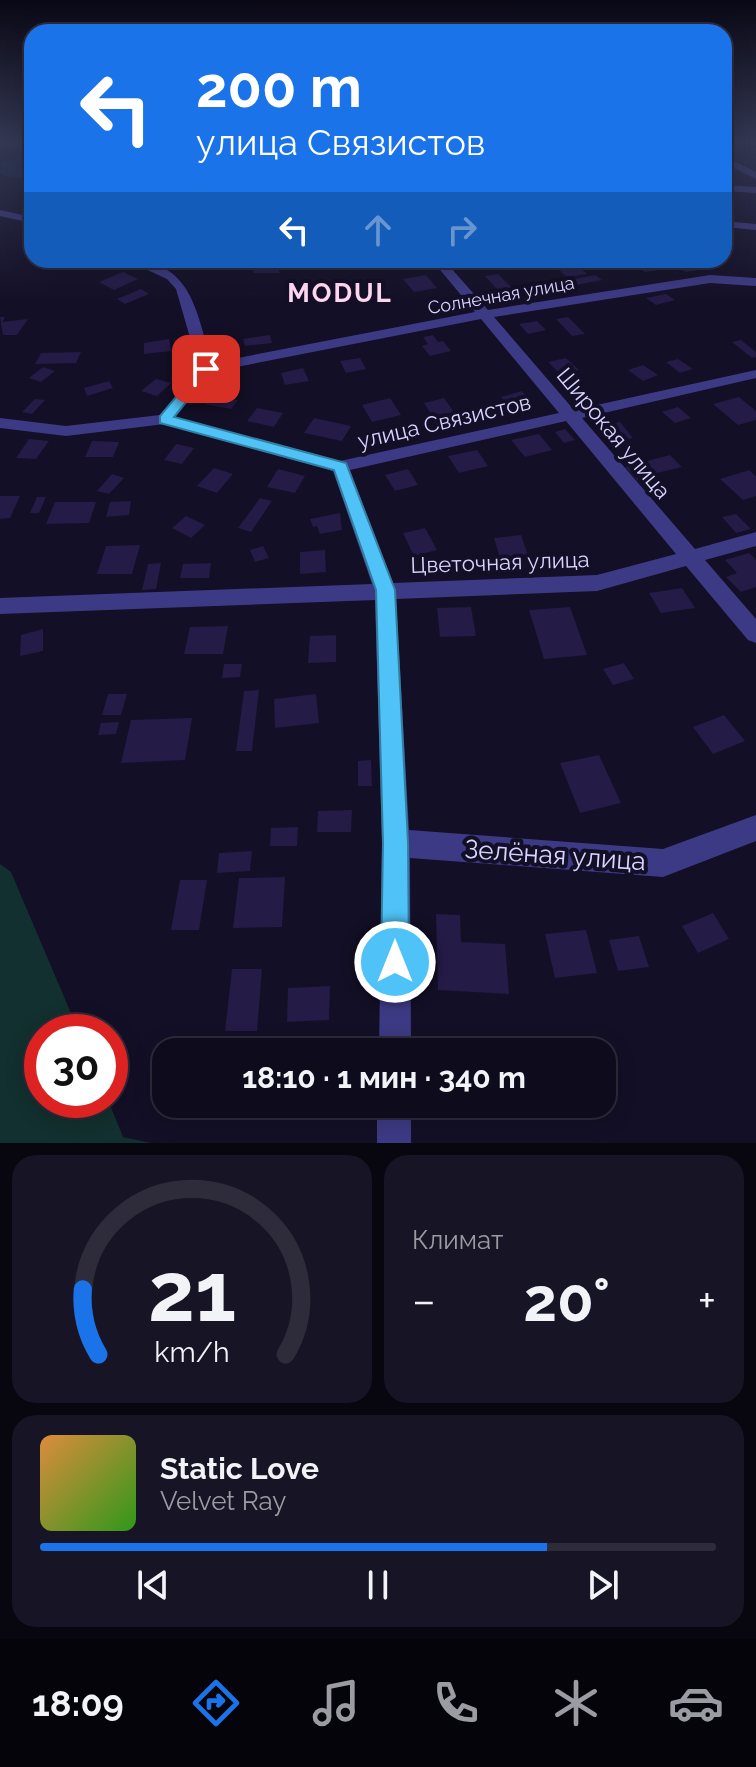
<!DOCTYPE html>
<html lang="ru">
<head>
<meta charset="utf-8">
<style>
	:root { --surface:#0e0b1c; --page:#171425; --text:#f1f3f6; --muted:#9b9ba3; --line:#2e2b3b; --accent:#1a73e8 }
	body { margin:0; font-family:Raleway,sans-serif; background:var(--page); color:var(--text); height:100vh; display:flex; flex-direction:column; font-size:30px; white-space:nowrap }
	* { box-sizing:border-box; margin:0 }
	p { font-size:26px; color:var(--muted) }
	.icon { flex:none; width:44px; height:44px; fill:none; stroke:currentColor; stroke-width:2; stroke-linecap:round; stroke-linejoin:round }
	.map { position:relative; height:1143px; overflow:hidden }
	.details { display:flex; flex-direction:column; gap:12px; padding:12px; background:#08060f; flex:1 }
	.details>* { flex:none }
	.guide { position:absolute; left:24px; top:24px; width:708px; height:244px; border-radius:24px; box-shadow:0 4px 20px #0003,0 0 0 2px var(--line); background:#1a73e8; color:#fff; overflow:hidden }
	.speed { position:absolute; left:24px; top:1014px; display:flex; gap:16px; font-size:40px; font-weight:700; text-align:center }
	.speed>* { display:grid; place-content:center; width:104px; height:104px; border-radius:50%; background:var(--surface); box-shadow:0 4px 20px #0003,0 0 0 2px var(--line); line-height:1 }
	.speed .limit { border:12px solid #d22; background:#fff; color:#111 }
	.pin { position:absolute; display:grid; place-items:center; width:68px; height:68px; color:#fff; margin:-34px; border-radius:16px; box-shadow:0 4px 12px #0006 }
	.me { position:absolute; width:88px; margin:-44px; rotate:0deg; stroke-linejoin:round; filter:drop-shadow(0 0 6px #0008) }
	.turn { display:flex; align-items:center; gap:28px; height:168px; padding:0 40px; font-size:36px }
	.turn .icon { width:104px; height:104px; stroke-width:2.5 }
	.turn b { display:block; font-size:56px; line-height:68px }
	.lanes { display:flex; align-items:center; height:76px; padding:0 40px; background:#0003; justify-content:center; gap:40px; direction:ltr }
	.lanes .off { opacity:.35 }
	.big { font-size:60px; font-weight:700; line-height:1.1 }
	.details .widget { flex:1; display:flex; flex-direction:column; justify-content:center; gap:12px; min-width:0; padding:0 28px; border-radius:24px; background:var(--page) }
	.details .dial { align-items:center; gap:0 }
	.dial svg { height:208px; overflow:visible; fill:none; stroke:var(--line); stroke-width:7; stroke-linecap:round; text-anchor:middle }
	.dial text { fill:var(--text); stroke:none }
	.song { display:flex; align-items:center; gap:24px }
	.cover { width:96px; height:96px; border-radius:12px; background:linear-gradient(135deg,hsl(30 70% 55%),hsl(110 70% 35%)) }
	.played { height:8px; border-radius:4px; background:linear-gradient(90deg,var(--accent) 75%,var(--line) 75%) }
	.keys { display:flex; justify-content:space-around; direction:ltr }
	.heat { display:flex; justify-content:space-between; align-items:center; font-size:44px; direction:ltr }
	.details .tiles { flex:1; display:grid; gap:12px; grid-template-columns:1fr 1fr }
	.widget:last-child { grid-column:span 2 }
	.trip { position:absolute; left:152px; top:1038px; width:464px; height:80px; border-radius:24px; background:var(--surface); box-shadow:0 4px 20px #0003,0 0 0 2px var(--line); font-weight:700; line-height:80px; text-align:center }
	.dock { display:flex; height:128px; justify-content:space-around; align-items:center; background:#06040b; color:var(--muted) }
	.dock .icon { width:56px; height:56px }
	.dock .current { color:var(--accent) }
	.dock b { font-size:36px; color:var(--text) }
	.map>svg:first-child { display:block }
	.green { fill:#12302f }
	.water { fill:#0c2248 }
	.building { fill:#241b47 }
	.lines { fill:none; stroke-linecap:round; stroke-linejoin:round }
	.minor { fill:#3d3a85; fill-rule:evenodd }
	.route { fill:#4fc3f7; stroke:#337fa1; stroke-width:2 }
	.labels { text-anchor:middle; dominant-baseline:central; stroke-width:8; stroke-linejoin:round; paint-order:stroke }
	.far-street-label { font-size:18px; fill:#d9d4ff; stroke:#130f26 }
	.street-label { font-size:22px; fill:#d9d4ff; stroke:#130f26 }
	.far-district-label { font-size:26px; font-weight:bold; letter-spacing:2px; fill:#ffd6f0; stroke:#130f26 }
	.near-street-label { font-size:26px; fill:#d9d4ff; stroke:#130f26 }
</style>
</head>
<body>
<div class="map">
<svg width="756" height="1143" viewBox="0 0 756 1143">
	<rect width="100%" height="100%" fill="#130f26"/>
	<path class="green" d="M 0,864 L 11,872 L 79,1032 L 42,1032 L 42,1100 L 108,1100 L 123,1137 L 151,1143 L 0,1143 Z"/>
	<path class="water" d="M 32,153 L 32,179 L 4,176 L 0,172 L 1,164 Z"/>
	<path class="building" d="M 58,260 L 78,260 L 82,262 L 66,268 L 53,262 Z
		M 653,261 L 664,269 L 645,272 L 635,264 Z
		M 695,263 L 704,269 L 686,272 L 677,266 Z
		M 276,265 L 280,273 L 254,273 L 252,268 Z
		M 578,266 L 587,274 L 567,277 L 558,269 Z
		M 123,272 L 138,279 L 114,290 L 99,282 Z
		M 498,274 L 519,295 L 505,298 L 485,276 Z
		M 426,275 L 437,288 L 414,292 L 403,279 Z
		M 595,275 L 602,280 L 576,285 L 569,280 Z
		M 141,289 L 149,294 L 125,304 L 117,299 Z
		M 666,294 L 675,300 L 656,305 L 646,298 Z
		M 0,317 L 5,317 L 2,322 L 28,319 L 17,335 L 3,335 Z
		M 568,317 L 585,334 L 572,336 L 556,319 Z
		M 537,321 L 546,330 L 528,334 L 519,324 Z
		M 270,335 L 272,343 L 245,346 L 243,339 Z
		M 433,335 L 438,342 L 443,341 L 451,351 L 430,356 L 422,346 L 428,344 L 423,337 Z
		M 169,339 L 171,351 L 144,354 L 144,343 Z
		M 741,340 L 756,352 L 756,357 L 752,358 L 732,342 Z
		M 81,352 L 76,363 L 35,364 L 41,353 Z
		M 360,358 L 366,369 L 346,373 L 340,361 Z
		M 566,358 L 579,370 L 561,375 L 548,362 Z
		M 678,359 L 693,369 L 680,373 L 666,362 Z
		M 643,365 L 658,375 L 643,381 L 628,370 Z
		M 43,367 L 55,371 L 41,382 L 29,378 Z
		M 303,368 L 309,381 L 285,385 L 281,373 Z
		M 156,379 L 171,383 L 157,396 L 141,391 Z
		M 109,381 L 113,388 L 87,396 L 84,388 Z
		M 522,391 L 530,400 L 510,406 L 501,397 Z
		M 211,395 L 238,400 L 231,409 L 204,404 Z
		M 739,397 L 756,411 L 756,420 L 738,425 L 713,404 Z
		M 390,398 L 401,415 L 372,422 L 362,405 Z
		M 444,398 L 454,412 L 433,417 L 424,403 Z
		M 35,399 L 45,400 L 32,414 L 22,412 Z
		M 678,407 L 691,418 L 675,423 L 662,412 Z
		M 257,408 L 283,413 L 274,427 L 247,421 Z
		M 314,418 L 351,426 L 342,441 L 304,433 Z
		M 620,422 L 633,438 L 618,441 L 605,425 Z
		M 565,429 L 575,440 L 564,443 L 555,432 Z
		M 539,434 L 552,450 L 525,457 L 511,440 Z
		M 29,439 L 49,441 L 36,459 L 16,458 Z
		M 92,441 L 119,442 L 113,457 L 85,457 Z
		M 176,444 L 194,448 L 182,464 L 164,460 Z
		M 477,450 L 488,466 L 459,473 L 448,456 Z
		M 670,455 L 682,467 L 649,475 L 661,488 L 648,492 L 625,467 Z
		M 214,468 L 233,474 L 217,493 L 197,486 Z
		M 278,469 L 305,476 L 295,493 L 267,487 Z
		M 408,469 L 418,485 L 395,491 L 385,475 Z
		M 749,470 L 756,476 L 756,496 L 743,500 L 720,479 Z
		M 112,474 L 124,478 L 109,494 L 97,491 Z
		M 0,496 L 20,496 L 10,518 L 0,519 Z
		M 37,497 L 46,497 L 39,513 L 30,513 Z
		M 260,498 L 272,501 L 251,532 L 238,528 Z
		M 131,501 L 129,515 L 106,517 L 110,502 Z
		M 55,502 L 96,502 L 89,523 L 46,524 Z
		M 340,513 L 342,530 L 320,534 L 317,526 L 313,527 L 310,519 Z
		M 736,514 L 751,529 L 736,533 L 722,517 Z
		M 186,516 L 205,525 L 191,538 L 172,528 Z
		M 425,528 L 437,550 L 414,556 L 403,533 Z
		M 521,535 L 528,555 L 500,558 L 494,538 Z
		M 140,545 L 132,574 L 97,574 L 106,546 Z
		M 263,546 L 269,558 L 255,562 L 250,550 Z
		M 325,550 L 326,572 L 300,574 L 300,552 Z
		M 749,553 L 756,560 L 756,587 L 741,592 L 726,577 L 737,573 L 725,560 Z
		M 161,563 L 156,589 L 142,590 L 148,564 Z
		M 211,563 L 209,578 L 180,578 L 183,564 Z
		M 682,588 L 695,608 L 661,613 L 649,593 Z
		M 471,607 L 476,636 L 440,637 L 437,608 Z
		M 570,607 L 587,655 L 544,659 L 529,610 Z
		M 228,626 L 223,654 L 184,654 L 190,627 Z
		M 43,629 L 43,651 L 20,656 L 21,635 Z
		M 336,635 L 336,662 L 308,663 L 310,636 Z
		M 624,663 L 634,679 L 613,685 L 603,669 Z
		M 224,664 L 242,664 L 240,677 L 222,678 Z
		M 259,690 L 252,751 L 236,751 L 244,691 Z
		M 108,694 L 127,694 L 121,715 L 102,715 Z
		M 316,694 L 319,723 L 275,728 L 274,699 Z
		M 724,715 L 745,741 L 713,754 L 693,727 Z
		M 192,718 L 185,760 L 121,763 L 131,720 Z
		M 119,722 L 116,734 L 98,735 L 101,723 Z
		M 599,755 L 621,803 L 580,813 L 560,763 Z
		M 371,760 L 372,786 L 358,786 L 358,761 Z
		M 352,810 L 351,832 L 317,832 L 318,811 Z
		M 298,827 L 297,846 L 270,846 L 271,828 Z
		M 252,851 L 250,871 L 217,873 L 219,853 Z
		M 285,877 L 282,927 L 233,928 L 239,878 Z
		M 180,880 L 207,880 L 199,930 L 171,930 Z
		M 713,913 L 729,939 L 698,953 L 682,926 Z
		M 436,914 L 460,915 L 461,942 L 505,944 L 509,994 L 438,990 Z
		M 586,930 L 597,973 L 555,978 L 545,934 Z
		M 639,936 L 649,967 L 618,971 L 609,940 Z
		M 232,969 L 262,969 L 257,1031 L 225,1031 Z
		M 330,986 L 329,1020 L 287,1022 L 288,988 Z
		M 430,1039 L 457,1040 L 457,1052 L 431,1052 Z"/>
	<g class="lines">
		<path class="minor" d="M 32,141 L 32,145 L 0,148 L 0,142 Z
			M 724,156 L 756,172 L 756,179 L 724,163 Z
			M 724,185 L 756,187 L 756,193 L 724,191 Z
			M 0,210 L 32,217 L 32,223 L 0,216 Z
			M 724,221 L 756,224 L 756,230 L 724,227 Z
			M 126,260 C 193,260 196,312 212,363 L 475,312 L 432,260 L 444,260 L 488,310 L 710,275 L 756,278 L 756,286 L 710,283 L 494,317 L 574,410 L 756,370 L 756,378 L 582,418 L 695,549 L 756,532 L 756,546 L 705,560 L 756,619 L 756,643 L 748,640 L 686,566 L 597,591 L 396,599 L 409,830 L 663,849 L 756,815 L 756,841 L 663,877 L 410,858 L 411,1052 L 379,1052 L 382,843 L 375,600 L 0,614 L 0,598 L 372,584 L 333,471 L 165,424 L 66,436 L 0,428 L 0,418 L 66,426 L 160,415 L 199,369 L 176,289 L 167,279 ZM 481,319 L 559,413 L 340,461 L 175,417 L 211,372 ZM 566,421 L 676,554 L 597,575 L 393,583 L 350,470 Z
			M 377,1104 L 411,1104 L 411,1143 L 377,1143 Z"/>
	</g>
	<linearGradient id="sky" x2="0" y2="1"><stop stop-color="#0a0815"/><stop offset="0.47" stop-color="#333752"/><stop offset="1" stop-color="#333752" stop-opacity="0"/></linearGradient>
	<rect width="756" height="301" fill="url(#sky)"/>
	<path class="route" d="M 202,366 L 213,369 L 174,417 L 346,463 L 395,590 L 408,843 L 409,962 L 405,972 L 395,976 L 385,972 L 381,962 L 383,843 L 376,590 L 334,470 L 160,423 L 160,416 Z"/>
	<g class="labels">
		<g class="far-street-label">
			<text transform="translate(501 295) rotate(-10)">Солнечная улица</text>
		</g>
		<g class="street-label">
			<text transform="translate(444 421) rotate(-13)">улица Связистов</text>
			<text transform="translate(614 433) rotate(50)">Широкая улица</text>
			<text transform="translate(500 562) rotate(-2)">Цветочная улица</text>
		</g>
		<g class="far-district-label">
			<text x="340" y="293">MODUL</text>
		</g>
		<g class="near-street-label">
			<text transform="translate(555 855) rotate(4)">Зелёная улица</text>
		</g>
	</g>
</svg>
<div class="speed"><div class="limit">30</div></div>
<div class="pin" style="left:206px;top:369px;background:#d93025"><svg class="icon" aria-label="arrive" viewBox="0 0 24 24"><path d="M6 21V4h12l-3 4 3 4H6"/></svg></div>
<svg class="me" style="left:395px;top:962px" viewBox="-20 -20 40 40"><circle r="17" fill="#4fc3f7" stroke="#fff" stroke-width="3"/><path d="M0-11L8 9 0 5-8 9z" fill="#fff"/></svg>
<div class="trip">18:10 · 1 мин · 340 m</div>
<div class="guide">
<div class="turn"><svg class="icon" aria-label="left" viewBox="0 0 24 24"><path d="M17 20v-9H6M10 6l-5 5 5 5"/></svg><div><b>200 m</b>улица Связистов</div></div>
<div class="lanes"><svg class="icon" aria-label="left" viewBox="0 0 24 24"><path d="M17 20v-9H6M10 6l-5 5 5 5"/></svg><svg class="icon off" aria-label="ahead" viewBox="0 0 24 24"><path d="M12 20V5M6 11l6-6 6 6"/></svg><svg class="icon off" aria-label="right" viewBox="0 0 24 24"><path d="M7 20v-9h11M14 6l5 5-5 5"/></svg></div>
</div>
</div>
<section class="details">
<div class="tiles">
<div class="widget dial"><svg viewBox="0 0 100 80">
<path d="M14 69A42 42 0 1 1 86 69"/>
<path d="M14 69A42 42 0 0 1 8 44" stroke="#1a73e8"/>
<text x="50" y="56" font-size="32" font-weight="700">21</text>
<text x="50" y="72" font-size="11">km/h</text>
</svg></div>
<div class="widget"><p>Климат</p>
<div class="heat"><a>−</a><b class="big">20°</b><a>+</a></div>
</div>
<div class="widget">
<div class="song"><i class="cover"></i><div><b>Static Love</b><p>Velvet Ray</p></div></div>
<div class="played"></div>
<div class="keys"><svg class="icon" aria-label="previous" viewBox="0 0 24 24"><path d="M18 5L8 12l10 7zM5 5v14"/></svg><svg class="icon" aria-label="pause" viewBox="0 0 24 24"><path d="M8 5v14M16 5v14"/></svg><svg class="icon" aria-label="next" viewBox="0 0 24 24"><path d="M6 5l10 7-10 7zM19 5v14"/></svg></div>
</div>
</div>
</section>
<nav class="dock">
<b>18:09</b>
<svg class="icon current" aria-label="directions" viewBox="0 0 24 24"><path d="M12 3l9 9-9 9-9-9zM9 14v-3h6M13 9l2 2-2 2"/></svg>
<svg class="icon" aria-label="music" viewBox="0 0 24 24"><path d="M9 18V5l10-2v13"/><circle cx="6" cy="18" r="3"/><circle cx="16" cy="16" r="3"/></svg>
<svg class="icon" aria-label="phone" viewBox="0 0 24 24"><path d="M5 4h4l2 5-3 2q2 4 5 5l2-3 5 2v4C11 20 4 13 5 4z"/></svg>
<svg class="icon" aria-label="climate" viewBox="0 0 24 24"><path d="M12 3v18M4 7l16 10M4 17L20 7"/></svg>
<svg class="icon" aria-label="car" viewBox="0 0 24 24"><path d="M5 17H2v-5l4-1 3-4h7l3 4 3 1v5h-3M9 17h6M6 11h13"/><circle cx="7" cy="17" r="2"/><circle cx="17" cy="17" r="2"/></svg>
</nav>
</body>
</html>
